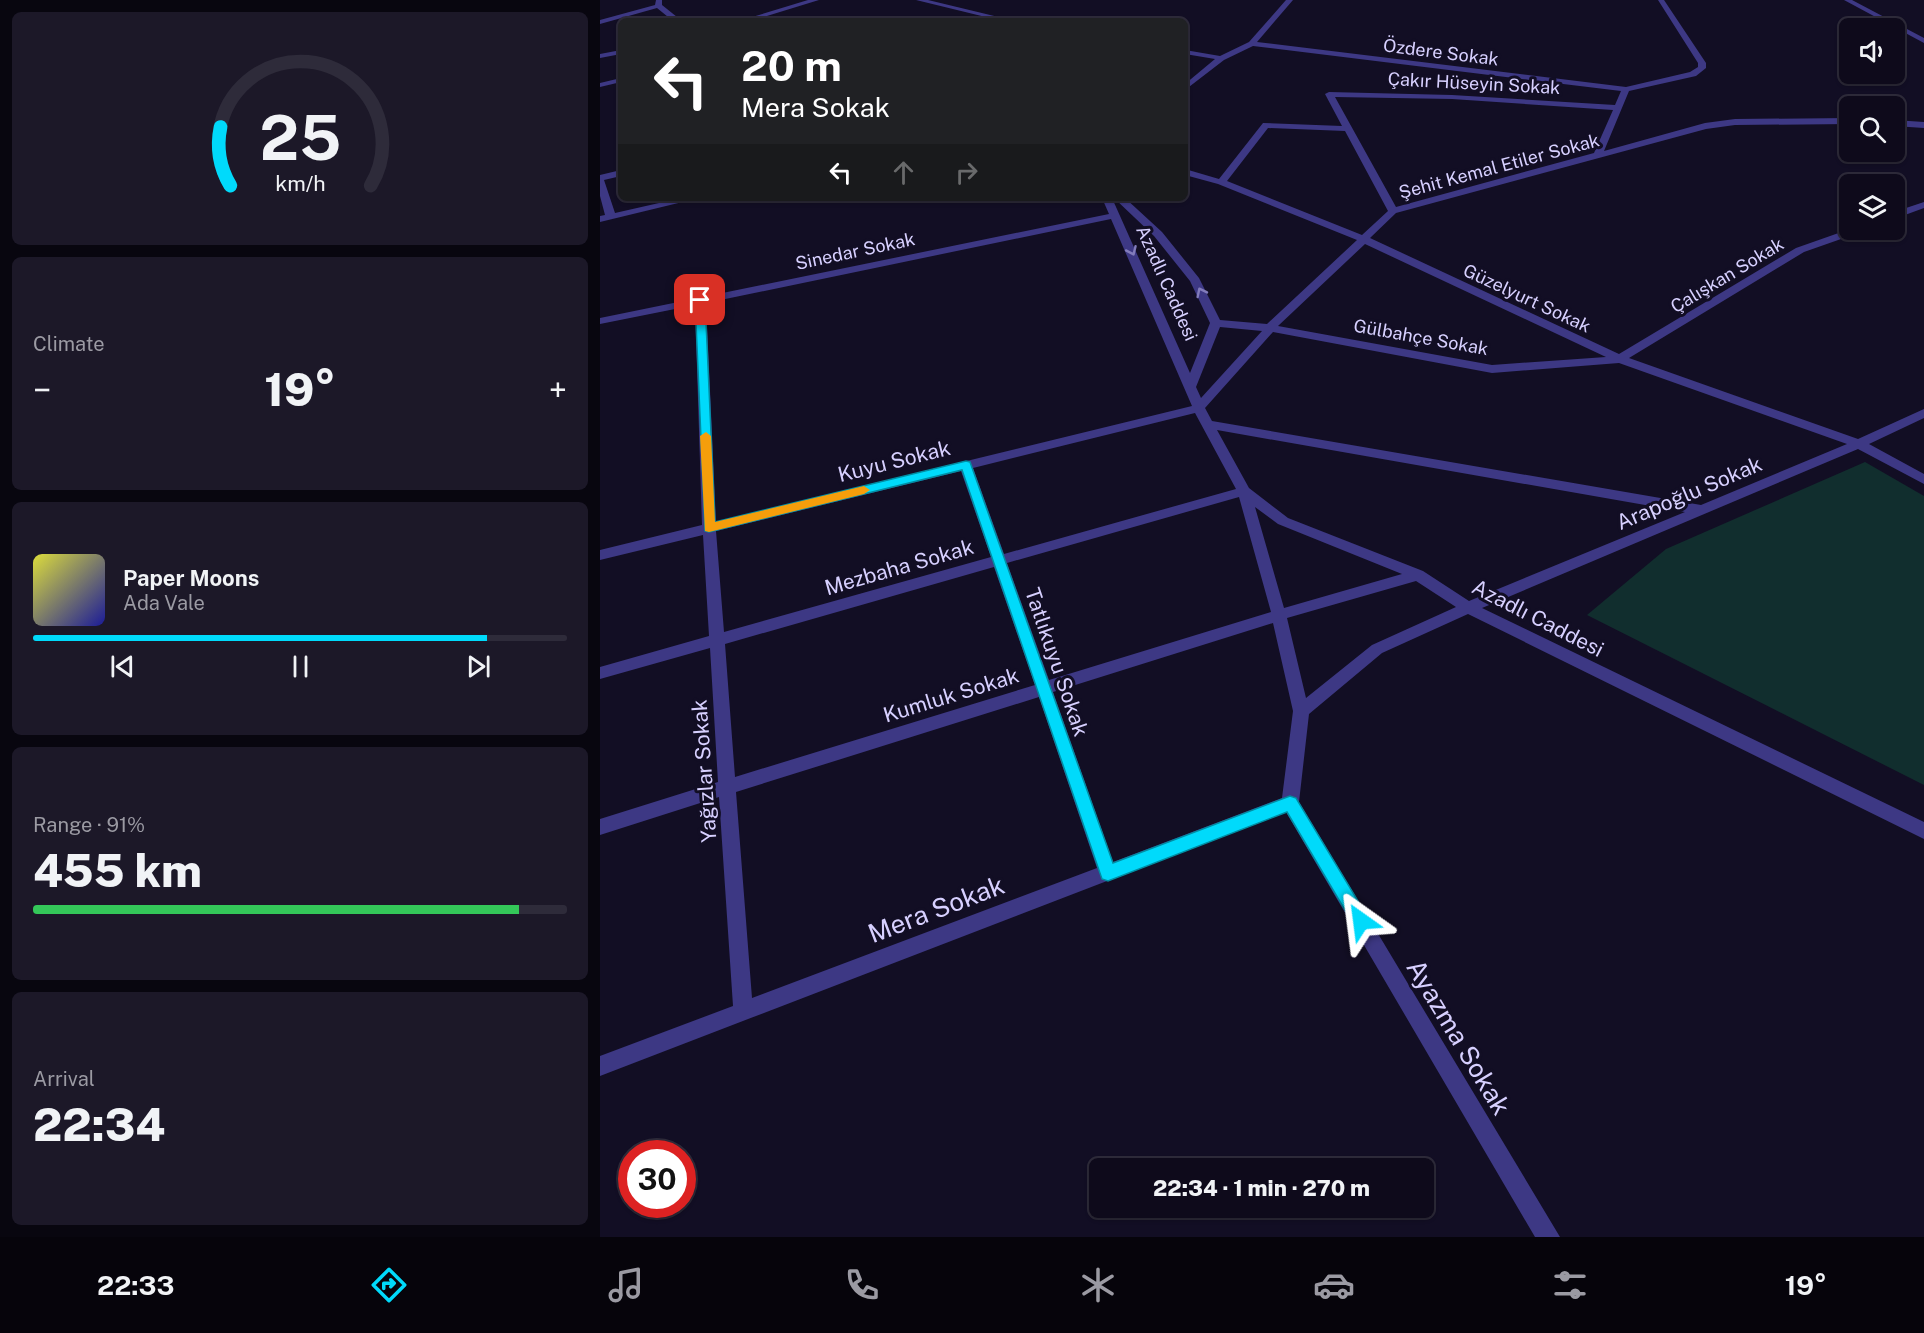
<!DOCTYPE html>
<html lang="en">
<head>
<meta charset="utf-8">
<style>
	:root { --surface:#0e0a1b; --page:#1c1828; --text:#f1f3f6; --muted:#9b9aa3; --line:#2e2b3a; --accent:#00dafb }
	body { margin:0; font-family:"Public Sans",sans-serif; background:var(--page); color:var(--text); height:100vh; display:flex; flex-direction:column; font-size:22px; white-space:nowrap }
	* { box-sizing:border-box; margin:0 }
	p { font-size:20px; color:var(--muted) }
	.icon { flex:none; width:33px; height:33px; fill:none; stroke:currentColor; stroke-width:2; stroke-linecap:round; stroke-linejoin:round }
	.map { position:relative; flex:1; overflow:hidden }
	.drawer { display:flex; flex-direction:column; gap:12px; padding:12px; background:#08060f; width:600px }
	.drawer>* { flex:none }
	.hud { position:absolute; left:18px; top:18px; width:570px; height:183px; border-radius:9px; box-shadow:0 2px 4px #0004,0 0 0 2px var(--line); background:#202124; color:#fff; overflow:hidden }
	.buttons { position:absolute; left:1239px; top:18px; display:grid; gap:12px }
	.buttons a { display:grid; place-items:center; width:66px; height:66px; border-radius:9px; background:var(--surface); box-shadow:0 2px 4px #0004,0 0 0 2px var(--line); font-size:30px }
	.speed { position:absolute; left:18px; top:1140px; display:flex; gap:12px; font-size:30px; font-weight:700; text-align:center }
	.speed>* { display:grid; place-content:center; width:78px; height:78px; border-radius:50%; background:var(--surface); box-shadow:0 2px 4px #0004,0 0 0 2px var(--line); line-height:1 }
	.speed .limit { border:9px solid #d22; background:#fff; color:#111 }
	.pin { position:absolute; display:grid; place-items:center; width:51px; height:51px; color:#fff; margin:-26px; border-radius:12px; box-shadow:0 3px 9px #0006 }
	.me { position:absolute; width:66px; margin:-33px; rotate:329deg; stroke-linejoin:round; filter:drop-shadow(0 0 4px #0008) }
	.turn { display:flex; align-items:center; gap:21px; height:126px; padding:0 24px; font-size:27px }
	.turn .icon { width:78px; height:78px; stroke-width:2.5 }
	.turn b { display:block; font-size:42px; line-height:51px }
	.lanes { display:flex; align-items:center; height:57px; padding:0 24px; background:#0003; justify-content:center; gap:30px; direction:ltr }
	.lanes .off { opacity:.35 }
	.big { font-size:45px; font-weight:800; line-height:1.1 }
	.drawer .tile { flex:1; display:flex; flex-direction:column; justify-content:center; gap:9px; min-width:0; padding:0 21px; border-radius:9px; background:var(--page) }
	.drawer .dial { align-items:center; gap:0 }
	.dial svg { height:156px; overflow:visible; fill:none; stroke:var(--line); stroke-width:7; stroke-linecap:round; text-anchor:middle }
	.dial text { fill:var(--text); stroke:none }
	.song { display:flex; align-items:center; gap:18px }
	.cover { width:72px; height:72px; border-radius:9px; background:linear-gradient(135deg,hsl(60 70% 55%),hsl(240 70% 35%)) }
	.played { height:6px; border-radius:3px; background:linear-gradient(90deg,var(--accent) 85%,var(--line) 85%) }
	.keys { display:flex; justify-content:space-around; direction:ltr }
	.heat { display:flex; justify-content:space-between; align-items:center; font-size:33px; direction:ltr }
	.charge { height:9px; border-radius:4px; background:linear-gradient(90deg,#34c759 91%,var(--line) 0) }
	.trip { position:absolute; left:489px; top:1158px; width:345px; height:60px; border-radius:9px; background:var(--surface); box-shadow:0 2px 4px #0004,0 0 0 2px var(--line); font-weight:800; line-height:60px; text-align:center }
	.tabs { display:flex; height:96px; justify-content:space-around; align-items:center; background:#06040b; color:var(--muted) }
	.tabs .icon { width:42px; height:42px }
	.tabs .on { color:var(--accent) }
	.tabs b { font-size:27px; color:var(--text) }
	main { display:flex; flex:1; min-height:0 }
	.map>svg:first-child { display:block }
	.green { fill:#112e2e }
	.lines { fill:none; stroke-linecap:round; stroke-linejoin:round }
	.minor { fill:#3d3884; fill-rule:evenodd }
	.oneway { stroke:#827cbb }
	.route { fill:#00dafb; stroke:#008ea3; stroke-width:1.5 }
	.slow { fill:#f59e0b }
	.labels { text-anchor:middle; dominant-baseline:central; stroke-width:6; stroke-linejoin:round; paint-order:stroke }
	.far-street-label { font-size:18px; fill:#d7d0ff; stroke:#120e24 }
	.street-label { font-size:21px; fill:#d7d0ff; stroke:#120e24 }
	.near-street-label { font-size:26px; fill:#d7d0ff; stroke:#120e24 }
</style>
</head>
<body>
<main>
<section class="drawer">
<div class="tile dial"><svg viewBox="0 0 100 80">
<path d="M14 69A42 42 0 1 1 86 69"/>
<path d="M14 69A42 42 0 0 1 9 39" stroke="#00dafb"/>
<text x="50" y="56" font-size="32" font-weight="700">25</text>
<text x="50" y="72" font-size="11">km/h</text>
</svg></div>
<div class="tile"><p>Climate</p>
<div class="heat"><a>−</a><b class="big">19°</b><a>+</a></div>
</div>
<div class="tile">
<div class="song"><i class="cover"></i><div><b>Paper Moons</b><p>Ada Vale</p></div></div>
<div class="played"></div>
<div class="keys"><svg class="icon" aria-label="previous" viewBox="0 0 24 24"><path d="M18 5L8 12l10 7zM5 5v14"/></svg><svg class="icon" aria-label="pause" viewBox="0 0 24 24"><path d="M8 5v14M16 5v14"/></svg><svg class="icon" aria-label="next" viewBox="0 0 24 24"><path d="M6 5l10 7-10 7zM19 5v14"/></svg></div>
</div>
<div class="tile"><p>Range · 91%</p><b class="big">455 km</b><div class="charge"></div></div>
<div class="tile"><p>Arrival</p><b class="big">22:34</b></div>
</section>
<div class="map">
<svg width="1324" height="1237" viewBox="0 0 1324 1237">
	<rect width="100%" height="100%" fill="#120e24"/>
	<path class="green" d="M 1265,462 L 1324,496 L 1324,785 L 987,615 L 1066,549 Z"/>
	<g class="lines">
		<path class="minor" d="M 56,0 L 62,0 L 62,5 L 82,21 L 73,21 L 57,8 L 0,24 L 0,20 L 55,5 Z
			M 208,0 L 219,0 L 151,21 L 139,21 Z
			M 316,0 L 328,0 L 415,21 L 402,21 Z
			M 686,0 L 693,0 L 657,42 L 1026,87 L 1090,72 L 1098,67 L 1098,63 L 1058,0 L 1064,0 L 1106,63 L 1106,68 L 1096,76 L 1029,91 L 1004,151 L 1105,123 L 1135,119 L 1250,118 L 1250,124 L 1135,125 L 1106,129 L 796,213 L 770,238 L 1019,354 L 1196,248 L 1250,229 L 1262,230 L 1261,232 L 1204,252 L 1029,358 L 1258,439 L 1324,409 L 1324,418 L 1269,444 L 1324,474 L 1324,484 L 1258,449 L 882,608 L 1324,822 L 1324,839 L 868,614 L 782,653 L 709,714 L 699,802 L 960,1237 L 935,1237 L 686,812 L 0,1076 L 0,1056 L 133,1006 L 119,797 L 0,835 L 0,819 L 118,782 L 110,648 L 0,679 L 0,667 L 109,636 L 103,535 L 0,560 L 0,550 L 102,525 L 95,305 L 0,324 L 0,318 L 509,214 L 502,198 L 512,198 L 590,373 L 610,323 L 590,281 L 554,236 L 514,198 L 525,198 L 562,232 L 599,278 L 620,320 L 667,324 L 757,240 L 618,184 L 585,175 L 585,169 L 619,179 L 663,123 L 742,126 L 725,94 L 729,92 L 852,95 L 1015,105 L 1021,91 L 653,46 L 624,60 L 585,90 L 585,84 L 615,59 L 585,54 L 585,50 L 620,56 L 649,42 ZM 735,97 L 852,99 L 1013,110 L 994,153 L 796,207 ZM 668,128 L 745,131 L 788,211 L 762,235 L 627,181 ZM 511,219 L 592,406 L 116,522 L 106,303 ZM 765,244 L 1006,357 L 892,365 L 678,326 ZM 620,327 L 662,331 L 601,398 L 596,387 ZM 673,332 L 892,373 L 1019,363 L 1247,444 L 1101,505 L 612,421 L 605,408 ZM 595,413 L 636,489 L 404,554 L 373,468 ZM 617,430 L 1085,512 L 869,601 L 823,571 L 688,518 L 649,488 ZM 361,471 L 391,557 L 124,632 L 116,531 ZM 639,497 L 671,612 L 449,680 L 407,563 ZM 655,507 L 678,524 L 802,574 L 684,608 ZM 394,567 L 435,685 L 135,777 L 125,644 ZM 816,581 L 856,607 L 772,645 L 706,698 L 687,618 ZM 673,623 L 693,711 L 682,798 L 513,862 L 453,692 ZM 439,697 L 497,868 L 152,998 L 136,792 Z
			M 1244,0 L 1252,0 L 1324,38 L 1324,43 Z
			M 21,50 L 21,54 L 0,58 L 0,54 Z
			M 21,78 L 21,82 L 0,87 L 0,83 Z
			M 1294,120 L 1324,122 L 1324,128 L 1294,126 Z
			M 21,170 L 21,176 L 4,180 L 15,213 L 81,198 L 99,198 L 0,222 L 0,216 L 5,215 L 0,196 L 0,175 Z
			M 1324,202 L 1324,208 L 1294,219 L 1294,212 Z"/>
	</g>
	<defs><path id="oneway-chevron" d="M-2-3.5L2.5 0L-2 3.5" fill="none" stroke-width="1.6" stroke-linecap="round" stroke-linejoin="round" transform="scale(1.5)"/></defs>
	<g class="oneway">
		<use href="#oneway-chevron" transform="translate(532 251) rotate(66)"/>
		<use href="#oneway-chevron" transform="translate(601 292) rotate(-116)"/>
	</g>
	<path class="route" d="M 100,297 L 105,300 L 115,522 L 366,461 L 370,462 L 513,863 L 690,796 L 696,798 L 767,916 L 769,921 L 767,927 L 761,930 L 755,927 L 687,812 L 508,881 L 502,879 L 362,470 L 109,532 L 105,531 L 95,300 Z"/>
	<path class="slow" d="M 106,432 L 111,436 L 115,522 L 264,486 L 270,490 L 264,494 L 109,532 L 105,531 L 100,436 Z"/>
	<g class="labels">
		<g class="far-street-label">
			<text transform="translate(841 52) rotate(7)">Özdere Sokak</text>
			<text transform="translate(874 83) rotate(3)">Çakır Hüseyin Sokak</text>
			<text transform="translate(899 166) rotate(-15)">Şehit Kemal Etiler Sokak</text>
			<text transform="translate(255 251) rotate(-12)">Sinedar Sokak</text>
			<text transform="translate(1127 275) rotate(-31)">Çalışkan Sokak</text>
			<text transform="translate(567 283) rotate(66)">Azadlı Caddesi</text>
			<text transform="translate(927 298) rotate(25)">Güzelyurt Sokak</text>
			<text transform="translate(821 337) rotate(10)">Gülbahçe Sokak</text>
		</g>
		<g class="street-label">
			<text transform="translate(294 461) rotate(-14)">Kuyu Sokak</text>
			<text transform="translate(1089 493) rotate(-23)">Arapoğlu Sokak</text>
			<text transform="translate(299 567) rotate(-16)">Mezbaha Sokak</text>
			<text transform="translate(938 618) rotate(27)">Azadlı Caddesi</text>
			<text transform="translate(457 662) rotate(71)">Tatlıkuyu Sokak</text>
			<text transform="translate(351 695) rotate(-17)">Kumluk Sokak</text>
			<text transform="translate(104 771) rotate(-94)">Yağızlar Sokak</text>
		</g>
		<g class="near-street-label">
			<text transform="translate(336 909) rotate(-21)">Mera Sokak</text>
			<text transform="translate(859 1037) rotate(59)">Ayazma Sokak</text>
		</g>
	</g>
</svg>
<div class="buttons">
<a><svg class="icon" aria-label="sound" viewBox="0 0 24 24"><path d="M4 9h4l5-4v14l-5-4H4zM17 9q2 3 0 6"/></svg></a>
<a><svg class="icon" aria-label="search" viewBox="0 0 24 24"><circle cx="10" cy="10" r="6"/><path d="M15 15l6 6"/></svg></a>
<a><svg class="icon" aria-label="layers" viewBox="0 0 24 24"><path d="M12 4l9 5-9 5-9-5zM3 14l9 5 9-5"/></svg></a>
</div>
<div class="speed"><div class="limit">30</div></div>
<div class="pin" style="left:100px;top:300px;background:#d93025"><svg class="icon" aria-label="arrive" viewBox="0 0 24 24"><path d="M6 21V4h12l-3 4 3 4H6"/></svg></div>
<svg class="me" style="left:761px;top:921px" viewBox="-20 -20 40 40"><path d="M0-17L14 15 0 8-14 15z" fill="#00dafb" stroke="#fff" stroke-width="4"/></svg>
<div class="trip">22:34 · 1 min · 270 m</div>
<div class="hud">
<div class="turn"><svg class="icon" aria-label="left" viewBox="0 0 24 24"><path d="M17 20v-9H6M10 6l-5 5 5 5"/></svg><div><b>20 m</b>Mera Sokak</div></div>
<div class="lanes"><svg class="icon" aria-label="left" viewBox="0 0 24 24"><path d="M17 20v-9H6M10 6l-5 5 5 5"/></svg><svg class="icon off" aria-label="ahead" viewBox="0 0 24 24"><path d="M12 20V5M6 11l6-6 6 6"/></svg><svg class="icon off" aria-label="right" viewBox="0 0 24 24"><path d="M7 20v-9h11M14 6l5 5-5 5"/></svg></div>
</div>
</div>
</main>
<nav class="tabs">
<b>22:33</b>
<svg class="icon on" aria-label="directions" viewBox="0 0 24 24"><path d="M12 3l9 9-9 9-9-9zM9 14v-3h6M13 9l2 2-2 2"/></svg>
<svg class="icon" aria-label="music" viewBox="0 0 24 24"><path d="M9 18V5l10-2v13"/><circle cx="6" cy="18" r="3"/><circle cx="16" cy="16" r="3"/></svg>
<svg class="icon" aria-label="phone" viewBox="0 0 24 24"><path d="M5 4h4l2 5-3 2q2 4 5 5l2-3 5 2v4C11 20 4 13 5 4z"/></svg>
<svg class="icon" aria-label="climate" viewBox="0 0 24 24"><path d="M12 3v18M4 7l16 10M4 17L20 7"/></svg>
<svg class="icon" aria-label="car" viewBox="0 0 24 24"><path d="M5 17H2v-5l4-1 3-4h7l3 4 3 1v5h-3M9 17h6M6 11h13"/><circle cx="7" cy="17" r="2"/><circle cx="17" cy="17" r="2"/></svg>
<svg class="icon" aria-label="filters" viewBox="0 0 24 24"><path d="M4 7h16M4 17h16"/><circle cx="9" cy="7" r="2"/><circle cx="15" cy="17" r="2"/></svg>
<b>19°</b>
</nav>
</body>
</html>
